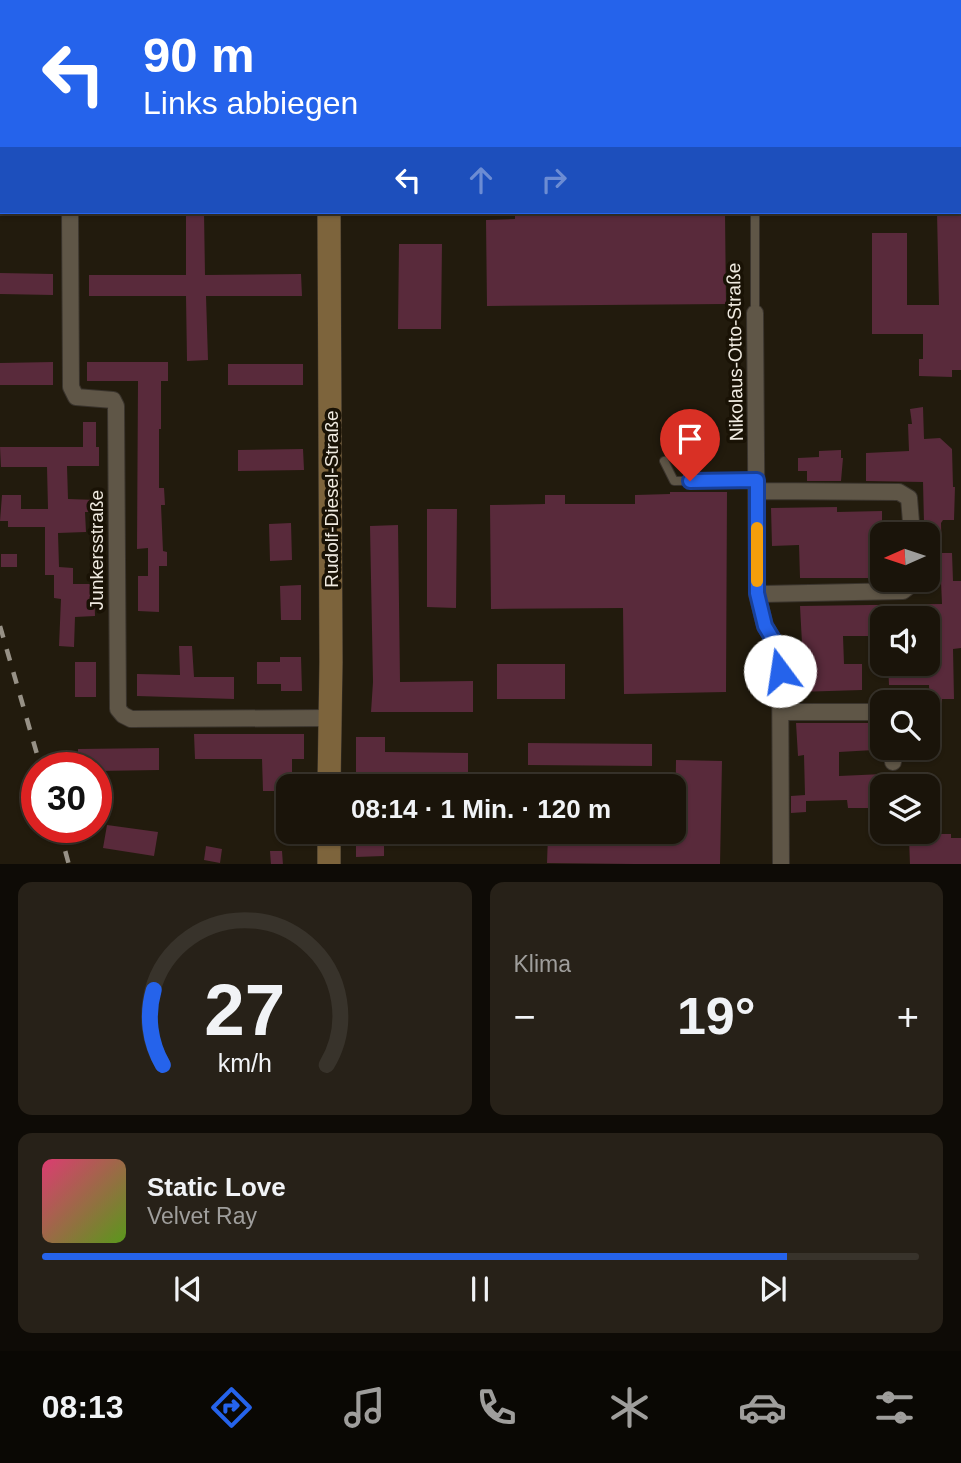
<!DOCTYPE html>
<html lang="de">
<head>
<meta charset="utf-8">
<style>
	:root { --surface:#1a140a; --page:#272118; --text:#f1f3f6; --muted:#9f9e9c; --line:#38332b; --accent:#2563eb }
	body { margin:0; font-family:Arial,sans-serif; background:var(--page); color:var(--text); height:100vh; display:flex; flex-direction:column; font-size:26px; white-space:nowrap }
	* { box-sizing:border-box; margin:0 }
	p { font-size:23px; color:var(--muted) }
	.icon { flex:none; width:38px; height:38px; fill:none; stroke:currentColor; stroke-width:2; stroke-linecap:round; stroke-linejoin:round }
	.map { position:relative; height:864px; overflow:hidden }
	.details { display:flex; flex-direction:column; gap:18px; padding:18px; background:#0e0b06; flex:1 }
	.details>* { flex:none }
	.top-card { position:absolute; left:0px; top:0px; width:962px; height:214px; box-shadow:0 2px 5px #0004,0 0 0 2px var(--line); background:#2563eb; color:#fff; overflow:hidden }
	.needle { width:46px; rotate:267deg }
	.controls { position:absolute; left:870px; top:522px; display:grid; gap:14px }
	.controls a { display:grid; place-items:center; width:70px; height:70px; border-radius:14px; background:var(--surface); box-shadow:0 2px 5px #0004,0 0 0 2px var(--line); font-size:35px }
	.speed { position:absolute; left:21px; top:752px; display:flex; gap:14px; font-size:35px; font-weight:700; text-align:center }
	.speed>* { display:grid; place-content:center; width:91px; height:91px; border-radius:50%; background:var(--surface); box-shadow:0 2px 5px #0004,0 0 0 2px var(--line); line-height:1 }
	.speed .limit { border:10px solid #d22; background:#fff; color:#111 }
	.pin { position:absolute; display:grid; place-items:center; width:60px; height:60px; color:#fff; margin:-72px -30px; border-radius:50% 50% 50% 0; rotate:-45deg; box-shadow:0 0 7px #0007 }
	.pin .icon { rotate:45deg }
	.me { position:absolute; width:77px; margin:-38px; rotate:346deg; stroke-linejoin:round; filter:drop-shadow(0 0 5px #0008) }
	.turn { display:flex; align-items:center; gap:24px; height:147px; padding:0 28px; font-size:32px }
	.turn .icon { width:91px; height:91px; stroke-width:2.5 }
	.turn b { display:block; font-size:49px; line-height:60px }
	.lanes { display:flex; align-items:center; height:66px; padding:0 28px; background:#0003; justify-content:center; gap:35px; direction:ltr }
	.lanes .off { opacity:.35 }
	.big { font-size:52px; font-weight:600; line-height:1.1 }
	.details .card { flex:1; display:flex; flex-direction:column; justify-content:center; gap:10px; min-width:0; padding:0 24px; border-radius:14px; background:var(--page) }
	.details .dial { align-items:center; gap:0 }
	.dial svg { height:182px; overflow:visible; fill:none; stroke:var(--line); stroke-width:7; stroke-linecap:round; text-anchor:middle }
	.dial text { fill:var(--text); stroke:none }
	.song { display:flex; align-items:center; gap:21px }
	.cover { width:84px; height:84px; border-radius:10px; background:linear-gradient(135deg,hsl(340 70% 55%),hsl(90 70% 35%)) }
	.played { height:7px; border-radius:4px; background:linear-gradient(90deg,var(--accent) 85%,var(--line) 85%) }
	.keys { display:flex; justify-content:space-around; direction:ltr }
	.heat { display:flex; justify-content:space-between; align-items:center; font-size:38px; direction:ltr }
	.details .tiles { flex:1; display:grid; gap:18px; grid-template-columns:1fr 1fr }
	.card:last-child { grid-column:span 2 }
	.trip { position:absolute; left:276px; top:774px; width:410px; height:70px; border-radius:14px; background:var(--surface); box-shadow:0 2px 5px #0004,0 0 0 2px var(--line); font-weight:600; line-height:70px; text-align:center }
	.menu { display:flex; height:112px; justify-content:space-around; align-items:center; background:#0a0804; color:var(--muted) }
	.menu .icon { width:49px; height:49px }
	.menu .selected { color:var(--accent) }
	.menu b { font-size:32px; color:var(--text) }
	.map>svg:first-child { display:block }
	.built { fill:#2a200b }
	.building { fill:#592a3b }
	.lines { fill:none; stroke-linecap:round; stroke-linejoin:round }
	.lane-casing { stroke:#3a342d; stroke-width:10 }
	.street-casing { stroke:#3a342d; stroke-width:18 }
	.secondary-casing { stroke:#3a342d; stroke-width:24 }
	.lane { stroke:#5f5647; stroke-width:8 }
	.street { stroke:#5f5647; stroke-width:16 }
	.secondary { stroke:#7d643c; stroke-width:23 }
	.rail { stroke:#979186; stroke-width:4.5; stroke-dasharray:12 12; stroke-linecap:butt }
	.route-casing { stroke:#184099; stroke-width:18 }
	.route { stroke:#2563eb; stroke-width:12 }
	.slow { stroke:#f59e0b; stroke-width:12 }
	.labels { text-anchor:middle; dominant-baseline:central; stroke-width:7; stroke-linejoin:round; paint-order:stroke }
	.street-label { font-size:19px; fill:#f0ebe1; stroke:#191205 }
</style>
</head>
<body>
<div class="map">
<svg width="961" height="865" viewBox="0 0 961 865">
	<rect width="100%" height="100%" fill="#221b0d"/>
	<path class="built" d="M 343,0 L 961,0 L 961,35 L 961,2 Z"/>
	<path class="building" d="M 186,212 L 204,212 L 205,275 L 301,274 L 302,296 L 206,296 L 208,360 L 187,361 L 186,296 L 89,296 L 89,275 L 186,275 Z
		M 515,212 L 725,212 L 726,304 L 487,306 L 486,220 L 515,219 Z
		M 937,212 L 961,212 L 961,370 L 952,370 L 952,377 L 919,376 L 919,359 L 923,359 L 923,334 L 872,334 L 872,233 L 907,233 L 907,305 L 939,305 Z
		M 399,244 L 442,244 L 441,329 L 398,329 Z
		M 0,273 L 53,274 L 53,295 L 0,294 Z
		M 53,362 L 53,385 L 0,385 L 0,363 Z
		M 87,362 L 168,362 L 168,381 L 161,381 L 161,429 L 159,429 L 159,488 L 164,488 L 165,505 L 161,505 L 163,551 L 167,552 L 167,566 L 159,566 L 159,612 L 138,611 L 138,576 L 148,576 L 148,548 L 137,549 L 138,381 L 87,381 Z
		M 228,364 L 303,364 L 303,385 L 228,385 Z
		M 923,407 L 924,439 L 940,438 L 952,449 L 953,487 L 955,487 L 954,520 L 943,520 L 941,523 L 942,553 L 952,553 L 953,581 L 961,581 L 961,648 L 953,649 L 954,699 L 942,699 L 942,714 L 930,715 L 929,685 L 889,685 L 888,663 L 931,663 L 928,618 L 872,617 L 872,636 L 843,636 L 844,664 L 862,664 L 862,690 L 797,692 L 797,663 L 803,662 L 800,606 L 942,604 L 941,581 L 928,581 L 928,523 L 924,523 L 923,482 L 866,481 L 866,453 L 909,451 L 908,424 L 912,424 L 910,409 Z
		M 83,422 L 96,422 L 96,447 L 99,447 L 99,466 L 67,466 L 68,499 L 97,500 L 97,512 L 85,512 L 86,532 L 58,533 L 59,567 L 73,568 L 73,584 L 94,584 L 95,616 L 75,617 L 74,647 L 59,646 L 61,599 L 54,598 L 54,575 L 45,575 L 45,527 L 8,527 L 8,521 L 0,521 L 2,495 L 21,495 L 21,509 L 48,509 L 47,467 L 1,467 L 0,447 L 83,447 Z
		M 303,449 L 304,470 L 238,471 L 238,450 Z
		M 841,450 L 841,458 L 843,458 L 841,481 L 807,481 L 807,471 L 798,471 L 798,458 L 819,457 L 819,451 Z
		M 670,492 L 727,492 L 726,692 L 624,694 L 623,608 L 491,609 L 490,505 L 545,504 L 545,495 L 565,495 L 565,504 L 635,504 L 635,495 L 670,494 Z
		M 837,507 L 837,512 L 882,511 L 882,578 L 800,578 L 799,545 L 772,546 L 771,508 Z
		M 427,509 L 457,509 L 456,608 L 427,607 Z
		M 291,523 L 292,560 L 270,561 L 269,524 Z
		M 398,525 L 400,682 L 473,681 L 473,712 L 371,712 L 373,682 L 370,526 Z
		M 1,554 L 17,554 L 17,567 L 1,567 Z
		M 301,585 L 301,620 L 281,620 L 280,586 Z
		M 179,646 L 192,646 L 194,677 L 234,677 L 234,699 L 137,696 L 137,674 L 180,675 Z
		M 280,657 L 301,657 L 302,691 L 281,691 L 281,684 L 257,684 L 257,662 L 280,662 Z
		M 75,662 L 96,662 L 96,697 L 75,697 Z
		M 497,664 L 565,664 L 565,699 L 497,699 Z
		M 796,723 L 874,723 L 874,750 L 839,752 L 839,776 L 928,772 L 929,786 L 878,786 L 879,800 L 872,800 L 873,808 L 848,808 L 847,800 L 806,801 L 806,812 L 791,813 L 791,796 L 805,795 L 804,755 L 798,756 Z
		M 194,734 L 304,734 L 304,759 L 292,759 L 292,786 L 289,786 L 289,791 L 263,791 L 262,759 L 195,759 Z
		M 356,737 L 385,737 L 385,752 L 468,753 L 468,783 L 384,783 L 384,786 L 356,786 Z
		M 528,743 L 652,744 L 652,766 L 528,765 Z
		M 159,748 L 159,770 L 96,771 L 96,768 L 78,768 L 78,749 Z
		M 676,760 L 722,761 L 720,865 L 547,863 L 548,835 L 675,839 Z
		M 107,825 L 158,832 L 154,856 L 103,848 Z
		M 356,833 L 384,833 L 384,856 L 356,857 Z
		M 934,834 L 951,834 L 951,838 L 961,838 L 961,865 L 910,865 L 909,837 L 934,837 Z
		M 206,846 L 222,849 L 220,863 L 204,860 Z
		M 270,851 L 282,851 L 283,865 L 271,865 Z"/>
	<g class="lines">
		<defs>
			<path id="lane" d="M 489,0 L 489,2
				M 756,2 L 756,0
				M 755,313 L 755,212
				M 664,461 L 674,481 L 757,480"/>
			<path id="street" d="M 67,0 L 67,2
				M 70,212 L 71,387 L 76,397 L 113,400 L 116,406 L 118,709 L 123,715 L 131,719 L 329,718
				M 755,313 L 757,594 L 765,626 L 780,651 L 781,865
				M 757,491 L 899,492 L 909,498 L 912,534
				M 757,594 L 903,591 L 912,584 L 912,579
				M 781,712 L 882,712
				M 893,762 L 894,747"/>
			<path id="secondary" d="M 329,0 L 329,2
				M 329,786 L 331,662 L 329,212
				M 329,865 L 329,831"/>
		</defs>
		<use href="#lane" class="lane-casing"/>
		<use href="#street" class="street-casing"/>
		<use href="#secondary" class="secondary-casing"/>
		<use href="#lane" class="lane"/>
		<use href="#street" class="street"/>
		<use href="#secondary" class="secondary"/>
		<path class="rail" d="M 0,626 L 41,768
			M 59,828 L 69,865"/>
	</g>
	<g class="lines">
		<defs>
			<path id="route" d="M 690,481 L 757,480 L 757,593 L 765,626 L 780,651 L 780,671"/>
		</defs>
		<use href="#route" class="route-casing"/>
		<use href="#route" class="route"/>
		<path class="slow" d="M 757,528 L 757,581"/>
	</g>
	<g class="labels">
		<g class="street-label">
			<text transform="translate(735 352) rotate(-91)">Nikolaus-Otto-Straße</text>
			<text transform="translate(331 499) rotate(-90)">Rudolf-Diesel-Straße</text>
			<text transform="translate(96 550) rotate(-90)">Junkersstraße</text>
		</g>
	</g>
</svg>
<div class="controls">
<a><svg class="needle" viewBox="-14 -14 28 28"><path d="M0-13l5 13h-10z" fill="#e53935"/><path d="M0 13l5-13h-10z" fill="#9f9e9c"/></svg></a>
<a><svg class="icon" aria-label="sound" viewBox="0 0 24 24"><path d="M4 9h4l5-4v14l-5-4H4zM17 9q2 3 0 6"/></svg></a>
<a><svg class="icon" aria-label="search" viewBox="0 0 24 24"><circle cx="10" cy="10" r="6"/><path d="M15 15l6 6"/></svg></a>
<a><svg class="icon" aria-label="layers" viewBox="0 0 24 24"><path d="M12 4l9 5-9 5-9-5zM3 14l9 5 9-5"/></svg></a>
</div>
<div class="speed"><div class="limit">30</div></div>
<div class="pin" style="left:690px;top:481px;background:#d93025"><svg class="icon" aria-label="arrive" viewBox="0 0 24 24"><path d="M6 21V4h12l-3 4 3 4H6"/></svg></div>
<svg class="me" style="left:780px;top:671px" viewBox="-20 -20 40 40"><circle r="19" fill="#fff"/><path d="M0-13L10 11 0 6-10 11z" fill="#2563eb"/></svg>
<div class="trip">08:14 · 1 Min. · 120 m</div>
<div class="top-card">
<div class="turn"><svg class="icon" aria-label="left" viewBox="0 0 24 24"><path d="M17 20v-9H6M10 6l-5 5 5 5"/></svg><div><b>90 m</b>Links abbiegen</div></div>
<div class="lanes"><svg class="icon" aria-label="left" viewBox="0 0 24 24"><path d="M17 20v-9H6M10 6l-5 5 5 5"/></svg><svg class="icon off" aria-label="ahead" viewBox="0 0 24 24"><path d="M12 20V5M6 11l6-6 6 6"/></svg><svg class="icon off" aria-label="right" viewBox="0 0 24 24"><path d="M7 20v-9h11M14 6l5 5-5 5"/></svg></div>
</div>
</div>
<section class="details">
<div class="tiles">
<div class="card dial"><svg viewBox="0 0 100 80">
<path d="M14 69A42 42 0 1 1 86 69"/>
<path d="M14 69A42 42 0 0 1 10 36" stroke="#2563eb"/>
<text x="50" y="56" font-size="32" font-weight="700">27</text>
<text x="50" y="72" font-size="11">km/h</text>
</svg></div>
<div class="card"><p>Klima</p>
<div class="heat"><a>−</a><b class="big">19°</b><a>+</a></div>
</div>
<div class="card">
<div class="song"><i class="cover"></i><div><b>Static Love</b><p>Velvet Ray</p></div></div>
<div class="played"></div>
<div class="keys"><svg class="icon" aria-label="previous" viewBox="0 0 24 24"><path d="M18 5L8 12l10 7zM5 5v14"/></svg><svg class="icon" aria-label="pause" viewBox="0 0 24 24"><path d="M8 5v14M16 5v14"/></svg><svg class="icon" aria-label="next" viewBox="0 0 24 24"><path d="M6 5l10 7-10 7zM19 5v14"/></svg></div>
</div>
</div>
</section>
<nav class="menu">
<b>08:13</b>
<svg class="icon selected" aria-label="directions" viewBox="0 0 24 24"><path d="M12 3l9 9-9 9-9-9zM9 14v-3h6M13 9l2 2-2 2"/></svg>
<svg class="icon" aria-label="music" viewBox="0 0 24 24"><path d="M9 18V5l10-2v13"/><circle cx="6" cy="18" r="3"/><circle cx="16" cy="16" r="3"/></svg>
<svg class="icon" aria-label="phone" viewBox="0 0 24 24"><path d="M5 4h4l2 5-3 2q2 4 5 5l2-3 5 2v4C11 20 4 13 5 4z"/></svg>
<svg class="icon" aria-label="climate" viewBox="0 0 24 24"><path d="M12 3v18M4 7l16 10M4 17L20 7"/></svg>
<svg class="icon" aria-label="car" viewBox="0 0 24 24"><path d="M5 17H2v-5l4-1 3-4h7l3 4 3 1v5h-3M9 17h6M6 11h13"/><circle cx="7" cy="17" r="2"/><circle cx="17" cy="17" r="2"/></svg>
<svg class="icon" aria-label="filters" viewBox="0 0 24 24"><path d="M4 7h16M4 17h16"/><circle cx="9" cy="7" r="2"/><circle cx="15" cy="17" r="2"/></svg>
</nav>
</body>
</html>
